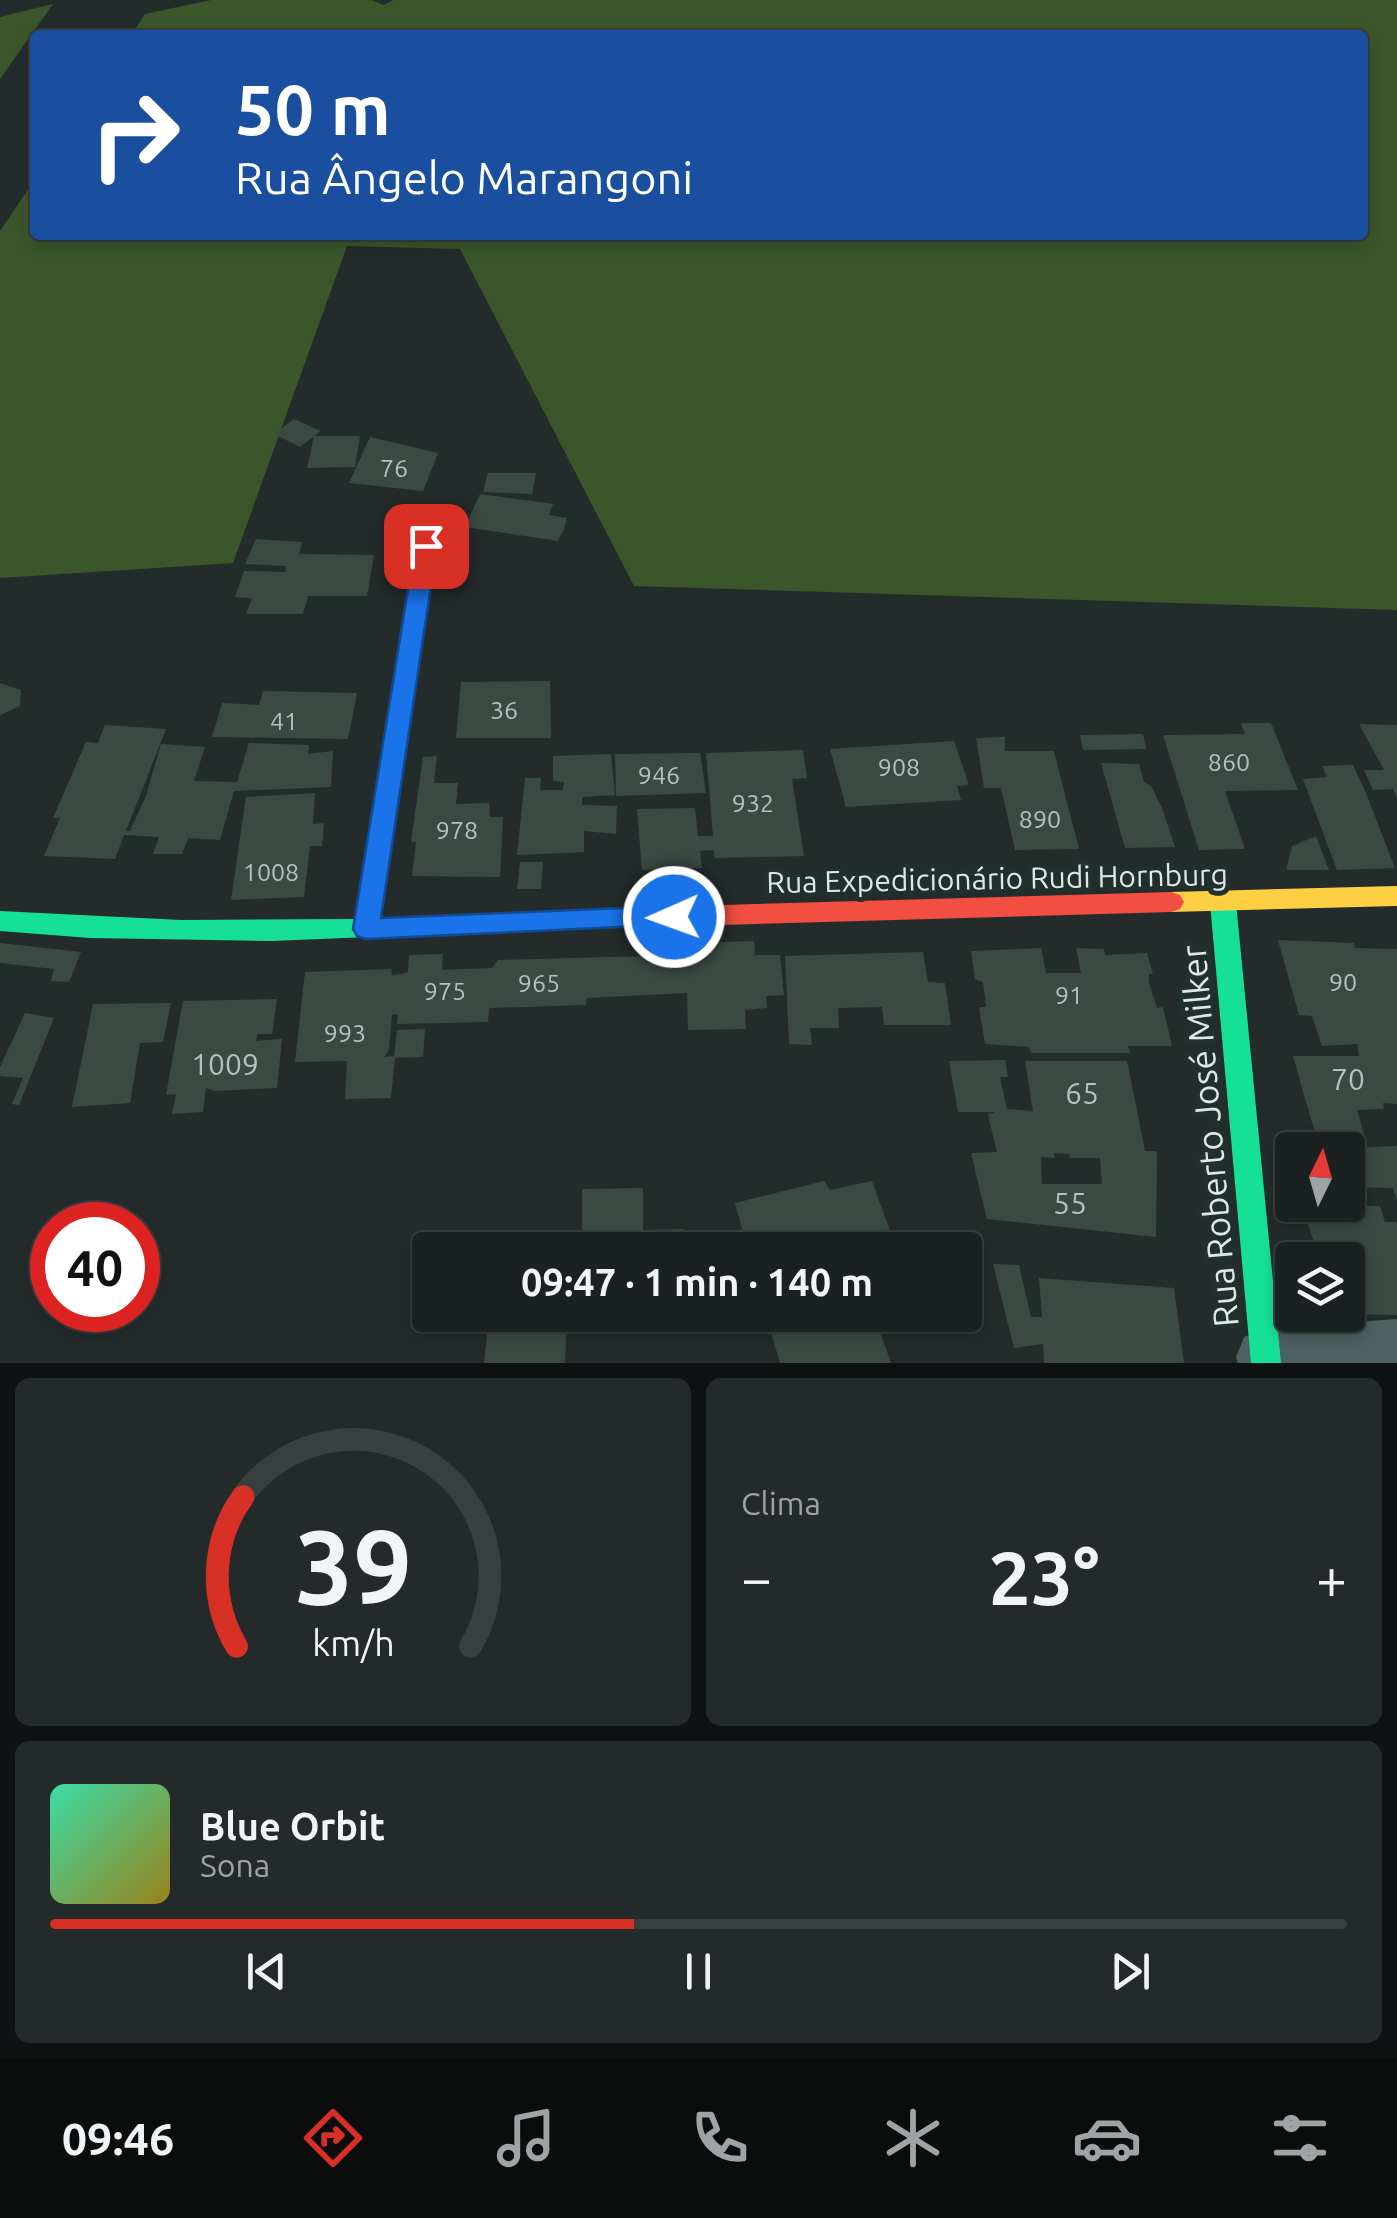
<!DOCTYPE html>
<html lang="pt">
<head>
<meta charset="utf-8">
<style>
	:root { --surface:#1b2120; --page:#242929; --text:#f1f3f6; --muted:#a0a3a5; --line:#393e3e; --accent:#d93025 }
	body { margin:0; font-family:Ubuntu,sans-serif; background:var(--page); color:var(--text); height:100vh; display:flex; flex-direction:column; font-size:38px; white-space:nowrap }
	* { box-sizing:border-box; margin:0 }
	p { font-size:32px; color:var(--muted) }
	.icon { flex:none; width:55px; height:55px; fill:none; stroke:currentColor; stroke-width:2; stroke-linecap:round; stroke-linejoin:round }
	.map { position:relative; height:1363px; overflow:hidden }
	.drawer { display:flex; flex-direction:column; gap:15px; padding:15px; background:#0f1212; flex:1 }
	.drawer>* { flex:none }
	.hud { position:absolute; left:30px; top:30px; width:1338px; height:210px; border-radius:10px; box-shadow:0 5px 15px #0003,0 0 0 2px var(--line); background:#1a4fa0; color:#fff; overflow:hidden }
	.needle { width:65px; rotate:5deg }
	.controls { position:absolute; left:1275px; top:1132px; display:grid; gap:20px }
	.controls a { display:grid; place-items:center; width:90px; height:90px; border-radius:10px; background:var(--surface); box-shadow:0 5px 15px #0003,0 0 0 2px var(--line); font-size:50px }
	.speed { position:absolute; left:30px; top:1202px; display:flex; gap:20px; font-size:50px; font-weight:700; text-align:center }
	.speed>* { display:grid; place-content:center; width:130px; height:130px; border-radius:50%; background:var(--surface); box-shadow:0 5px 15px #0003,0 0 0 2px var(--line); line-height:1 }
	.speed .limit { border:15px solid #d22; background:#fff; color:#111 }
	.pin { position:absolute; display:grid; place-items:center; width:85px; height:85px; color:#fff; margin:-42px; border-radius:20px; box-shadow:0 5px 15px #0006 }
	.me { position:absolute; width:110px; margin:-55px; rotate:268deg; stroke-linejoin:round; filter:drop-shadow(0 0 8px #0008) }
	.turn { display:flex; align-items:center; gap:35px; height:210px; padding:0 40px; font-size:45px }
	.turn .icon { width:130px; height:130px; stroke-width:2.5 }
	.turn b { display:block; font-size:70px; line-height:85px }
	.big { font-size:75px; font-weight:700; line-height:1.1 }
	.drawer .tile { flex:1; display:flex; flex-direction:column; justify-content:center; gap:15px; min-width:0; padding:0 35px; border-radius:15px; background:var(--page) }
	.drawer .dial { align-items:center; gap:0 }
	.dial svg { height:260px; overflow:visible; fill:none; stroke:var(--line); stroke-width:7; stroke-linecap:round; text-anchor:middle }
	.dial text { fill:var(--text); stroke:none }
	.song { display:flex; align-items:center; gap:30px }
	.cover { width:120px; height:120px; border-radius:15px; background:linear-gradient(135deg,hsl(160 70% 55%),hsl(50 70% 35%)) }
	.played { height:10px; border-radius:5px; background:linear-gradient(90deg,var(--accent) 45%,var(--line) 45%) }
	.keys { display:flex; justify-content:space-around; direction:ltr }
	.heat { display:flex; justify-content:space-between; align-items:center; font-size:55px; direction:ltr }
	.drawer .tiles { flex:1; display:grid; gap:15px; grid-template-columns:1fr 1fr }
	.tile:last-child { grid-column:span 2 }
	.trip { position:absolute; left:412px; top:1232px; width:570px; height:100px; border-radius:10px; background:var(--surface); box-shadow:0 5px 15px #0003,0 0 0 2px var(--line); font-weight:700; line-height:100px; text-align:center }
	.tabs { display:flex; height:160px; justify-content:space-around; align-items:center; background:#0b0d0d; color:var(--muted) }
	.tabs .icon { width:70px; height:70px }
	.tabs .active { color:var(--accent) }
	.tabs b { font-size:45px; color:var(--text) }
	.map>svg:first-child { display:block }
	.forest { fill:#3b562b }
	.building { fill:#3a4a43; fill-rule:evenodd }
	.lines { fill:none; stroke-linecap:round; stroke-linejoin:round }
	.street { fill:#4d6062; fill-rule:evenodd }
	.fast { fill:#16e098; fill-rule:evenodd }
	.slow { fill:#ffcf43; fill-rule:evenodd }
	.jam { fill:#f24e42; fill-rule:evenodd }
	.route { fill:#1a73e8; stroke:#114b97; stroke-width:2.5 }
	.labels { text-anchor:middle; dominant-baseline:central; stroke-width:10; stroke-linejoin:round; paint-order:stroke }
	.number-label { font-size:25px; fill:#b6c0bd }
	.street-label { font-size:30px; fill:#dfe8e6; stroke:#21302d }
	.near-number-label { font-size:30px; fill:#b6c0bd }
	.near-street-label { font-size:35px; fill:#dfe8e6; stroke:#21302d }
</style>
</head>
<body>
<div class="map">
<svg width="1397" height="1363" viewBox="0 0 1397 1363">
	<rect width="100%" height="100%" fill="#242c2b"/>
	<path class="forest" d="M 211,0 L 371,0 L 384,5 L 393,0 L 1397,0 L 1397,610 L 634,586 L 460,249 L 347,246 L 233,563 L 0,578 L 0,231 L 35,179 L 35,235 L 1362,235 L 1362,35 L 131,35 L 145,14 Z
		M 53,4 L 0,79 L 0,17 Z"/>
	<path class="building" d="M 294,419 L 321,431 L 300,447 L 274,434 Z
		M 314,436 L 360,436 L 355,467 L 307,468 Z
		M 370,437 L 438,453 L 423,491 L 349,483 Z
		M 488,473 L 536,473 L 532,494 L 483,492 Z
		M 480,494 L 553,504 L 549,515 L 567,518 L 564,529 L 558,541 L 465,527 Z
		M 256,539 L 302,542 L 299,554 L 374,555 L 367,596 L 308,596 L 303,614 L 246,614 L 252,598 L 235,597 L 244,571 L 285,572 L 286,566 L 245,564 Z
		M 550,681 L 551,738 L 456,738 L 461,682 Z
		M 0,683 L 21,690 L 20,706 L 0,715 Z
		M 263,691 L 357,693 L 348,739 L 212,737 L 222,703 L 259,705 Z
		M 1241,723 L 1271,723 L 1298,790 L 1225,791 L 1245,849 L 1199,850 L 1163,735 L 1245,734 Z
		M 1359,724 L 1397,725 L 1397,798 L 1393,789 L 1373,790 L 1364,770 L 1384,770 Z
		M 105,725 L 166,729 L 126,831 L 130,831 L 146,796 L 161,744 L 205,747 L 194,781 L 237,782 L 249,743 L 309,745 L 308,754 L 333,751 L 331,787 L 234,791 L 220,840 L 188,838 L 182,854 L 153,854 L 159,837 L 124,835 L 115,859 L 44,856 L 60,818 L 53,818 L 86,742 L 98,743 Z
		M 1143,734 L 1146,749 L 1083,750 L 1080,735 Z
		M 1005,737 L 1005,751 L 1054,751 L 1079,849 L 1015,850 L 1001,788 L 984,788 L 976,738 Z
		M 954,741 L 969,785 L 957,786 L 961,800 L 846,807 L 830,749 Z
		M 803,750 L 807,778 L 792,779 L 804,856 L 714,858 L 714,850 L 700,851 L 702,868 L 642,870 L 637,809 L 695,808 L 698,836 L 713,836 L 706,753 Z
		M 700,753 L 706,793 L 616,796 L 615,754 Z
		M 611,754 L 615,795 L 582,797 L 582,805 L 617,806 L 616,834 L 584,831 L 584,852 L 517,855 L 525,778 L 541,778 L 540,790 L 563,790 L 564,782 L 553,781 L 553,756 Z
		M 437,756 L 434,783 L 458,783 L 456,804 L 489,803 L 490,817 L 503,817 L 500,877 L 412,876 L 416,842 L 411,842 L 423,757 Z
		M 1101,763 L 1139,764 L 1144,782 L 1151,786 L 1162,808 L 1175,847 L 1125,848 Z
		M 1353,765 L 1366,793 L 1395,868 L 1337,870 L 1303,779 L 1327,777 L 1322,766 Z
		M 315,793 L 313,824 L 324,823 L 322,846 L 310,846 L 304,897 L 231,900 L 246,797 Z
		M 1316,836 L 1329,870 L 1286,870 L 1292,846 Z
		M 520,862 L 543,862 L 541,889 L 517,889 Z
		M 1278,940 L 1354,943 L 1355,948 L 1397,949 L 1397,1104 L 1383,1103 L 1384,1109 L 1357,1110 L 1364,1134 L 1315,1133 L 1293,1056 L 1359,1056 L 1357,1044 L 1322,1046 L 1312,1016 L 1299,1015 Z
		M 754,941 L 755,955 L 780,955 L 784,995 L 766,996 L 767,1008 L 745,1010 L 746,1029 L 688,1030 L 687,993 L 587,998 L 586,1005 L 489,1008 L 488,1022 L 397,1024 L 398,1015 L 392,1014 L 389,1050 L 384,1057 L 394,1056 L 397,1030 L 425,1029 L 423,1057 L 395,1058 L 391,1098 L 345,1099 L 347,1061 L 295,1062 L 305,972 L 391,969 L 392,975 L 402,974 L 408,972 L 409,955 L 443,954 L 442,970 L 492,968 L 498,960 L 685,955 L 685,959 L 699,957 L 698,943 Z
		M 0,943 L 81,952 L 69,982 L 51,981 L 54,969 L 0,963 Z
		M 1041,948 L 1046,973 L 1081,973 L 1076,948 L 1104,949 L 1105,955 L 1147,953 L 1153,974 L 1149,974 L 1149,983 L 1157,1008 L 1163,1007 L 1172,1046 L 1128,1046 L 1130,1053 L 1031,1053 L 1029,1047 L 985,1044 L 979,1007 L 986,1007 L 983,982 L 975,979 L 971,951 Z
		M 923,952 L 928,982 L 945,983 L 951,1025 L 884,1025 L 882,1007 L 838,1008 L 839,1028 L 810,1028 L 812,1045 L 789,1044 L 785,956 Z
		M 277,999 L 272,1034 L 257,1034 L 256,1041 L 282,1039 L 277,1088 L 215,1091 L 206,1088 L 203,1112 L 172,1114 L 176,1094 L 166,1095 L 183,1001 Z
		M 171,1003 L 163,1042 L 140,1043 L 130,1103 L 72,1107 L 93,1004 Z
		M 25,1013 L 54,1018 L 19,1105 L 12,1104 L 23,1078 L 0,1076 L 0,1067 Z
		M 1005,1060 L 1008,1077 L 1000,1077 L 1007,1109 L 1033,1111 L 1025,1061 L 1127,1061 L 1145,1151 L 1157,1151 L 1156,1237 L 987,1219 L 971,1153 L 997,1152 L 988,1115 L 995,1112 L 958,1112 L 949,1061 ZM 1054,1153 L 1069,1154 L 1070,1158 L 1100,1158 L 1102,1184 L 1042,1184 L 1041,1157 L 1055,1158 Z
		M 1397,1146 L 1397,1200 L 1393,1188 L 1348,1187 L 1348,1148 Z
		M 824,1181 L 830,1190 L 872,1181 L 895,1245 L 888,1250 L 748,1250 L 735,1203 Z
		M 643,1188 L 643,1230 L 684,1229 L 685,1250 L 582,1250 L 582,1189 Z
		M 1380,1206 L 1385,1222 L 1397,1222 L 1397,1315 L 1348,1314 L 1348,1260 L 1319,1260 L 1308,1223 L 1321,1222 L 1317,1207 Z
		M 993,1264 L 1019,1265 L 1031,1317 L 1042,1317 L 1039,1278 L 1174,1288 L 1184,1363 L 1044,1363 L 1043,1344 L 1014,1348 Z
		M 489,1315 L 567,1315 L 565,1363 L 484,1363 Z
		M 766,1315 L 874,1315 L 891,1363 L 780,1363 Z"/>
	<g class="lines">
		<path class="street" d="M 1397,1319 L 1397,1363 L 1238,1363 L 1236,1357 L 1244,1337 L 1265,1329 Z"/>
		<path class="fast" d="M 426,539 L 436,546 L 380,918 L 723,905 L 732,908 L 736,915 L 732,922 L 271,941 L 90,938 L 0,931 L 0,911 L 181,920 L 355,919 L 416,546 Z
			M 1223,893 L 1232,896 L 1236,903 L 1281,1363 L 1251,1363 L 1210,903 L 1214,896 Z"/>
		<path class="slow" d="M 1397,886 L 1397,906 L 1171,912 L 1162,909 L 1158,902 L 1162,895 L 1171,892 Z"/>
		<path class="jam" d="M 1171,892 L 1180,895 L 1184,902 L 1180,909 L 1171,912 L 723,925 L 714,922 L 710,915 L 714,908 L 723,905 Z"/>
	</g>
	<path class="route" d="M 426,539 L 437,546 L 381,918 L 674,906 L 683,909 L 687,917 L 683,924 L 366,939 L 357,936 L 353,929 L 415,546 Z"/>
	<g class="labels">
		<g class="number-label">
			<text x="394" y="468">76</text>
			<text x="504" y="710">36</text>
			<text x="284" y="721">41</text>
			<text x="1229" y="762">860</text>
			<text x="899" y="767">908</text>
			<text x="659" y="775">946</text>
			<text x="753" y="803">932</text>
			<text x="1040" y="819">890</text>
			<text x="457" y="830">978</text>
			<text x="271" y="872">1008</text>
			<text x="1343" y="982">90</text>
			<text x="539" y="983">965</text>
			<text x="445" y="991">975</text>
			<text x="1069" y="995">91</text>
			<text x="345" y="1033">993</text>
		</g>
		<g class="street-label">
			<text transform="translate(997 878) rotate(-1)">Rua Expedicionário Rudi Hornburg</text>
		</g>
		<g class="near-number-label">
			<text x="225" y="1064">1009</text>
			<text x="1348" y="1079">70</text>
			<text x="1082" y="1093">65</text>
			<text x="1070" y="1203">55</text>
		</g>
		<g class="near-street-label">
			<text transform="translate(1209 1136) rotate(-95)">Rua Roberto José Milker</text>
		</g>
	</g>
</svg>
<div class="controls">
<a><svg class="needle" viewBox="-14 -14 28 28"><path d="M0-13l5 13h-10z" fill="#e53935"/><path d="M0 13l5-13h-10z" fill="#a0a3a5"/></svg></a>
<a><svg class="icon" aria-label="layers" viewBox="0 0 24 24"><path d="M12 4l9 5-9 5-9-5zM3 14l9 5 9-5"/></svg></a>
</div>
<div class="speed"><div class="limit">40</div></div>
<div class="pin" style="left:426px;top:546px;background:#d93025"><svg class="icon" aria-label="arrive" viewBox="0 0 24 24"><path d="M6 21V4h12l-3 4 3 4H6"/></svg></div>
<svg class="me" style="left:674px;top:917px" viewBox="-20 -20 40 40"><circle r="17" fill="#1a73e8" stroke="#fff" stroke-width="3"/><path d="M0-11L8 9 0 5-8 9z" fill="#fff"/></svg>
<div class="trip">09:47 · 1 min · 140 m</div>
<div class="hud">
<div class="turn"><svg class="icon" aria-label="right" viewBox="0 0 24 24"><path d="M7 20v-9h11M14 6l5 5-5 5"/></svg><div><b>50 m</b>Rua Ângelo Marangoni</div></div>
</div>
</div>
<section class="drawer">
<div class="tiles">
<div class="tile dial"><svg viewBox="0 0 100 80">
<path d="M14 69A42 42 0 1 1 86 69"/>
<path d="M14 69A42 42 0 0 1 16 23" stroke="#d93025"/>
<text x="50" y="56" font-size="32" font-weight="700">39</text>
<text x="50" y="72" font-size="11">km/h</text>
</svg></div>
<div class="tile"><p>Clima</p>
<div class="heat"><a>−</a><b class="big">23°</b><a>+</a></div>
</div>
<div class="tile">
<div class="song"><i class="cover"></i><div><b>Blue Orbit</b><p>Sona</p></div></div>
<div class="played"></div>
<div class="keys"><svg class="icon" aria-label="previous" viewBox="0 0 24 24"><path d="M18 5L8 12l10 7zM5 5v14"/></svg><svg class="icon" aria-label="pause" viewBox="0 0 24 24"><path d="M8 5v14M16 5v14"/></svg><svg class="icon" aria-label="next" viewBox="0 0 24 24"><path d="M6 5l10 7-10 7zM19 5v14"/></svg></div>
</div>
</div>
</section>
<nav class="tabs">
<b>09:46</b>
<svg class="icon active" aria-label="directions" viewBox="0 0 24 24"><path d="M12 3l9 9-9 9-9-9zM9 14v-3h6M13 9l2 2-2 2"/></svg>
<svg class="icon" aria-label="music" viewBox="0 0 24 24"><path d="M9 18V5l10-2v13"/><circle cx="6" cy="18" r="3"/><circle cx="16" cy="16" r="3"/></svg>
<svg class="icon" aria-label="phone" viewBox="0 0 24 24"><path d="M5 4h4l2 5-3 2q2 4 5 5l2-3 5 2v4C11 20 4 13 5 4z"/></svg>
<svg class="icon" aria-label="climate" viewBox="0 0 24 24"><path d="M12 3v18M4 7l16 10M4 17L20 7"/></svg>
<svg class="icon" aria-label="car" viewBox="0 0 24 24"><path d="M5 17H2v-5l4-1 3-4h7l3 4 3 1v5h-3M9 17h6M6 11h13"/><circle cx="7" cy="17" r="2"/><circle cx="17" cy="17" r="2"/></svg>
<svg class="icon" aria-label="filters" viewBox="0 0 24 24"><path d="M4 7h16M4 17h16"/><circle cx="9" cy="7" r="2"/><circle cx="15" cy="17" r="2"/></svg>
</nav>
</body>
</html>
